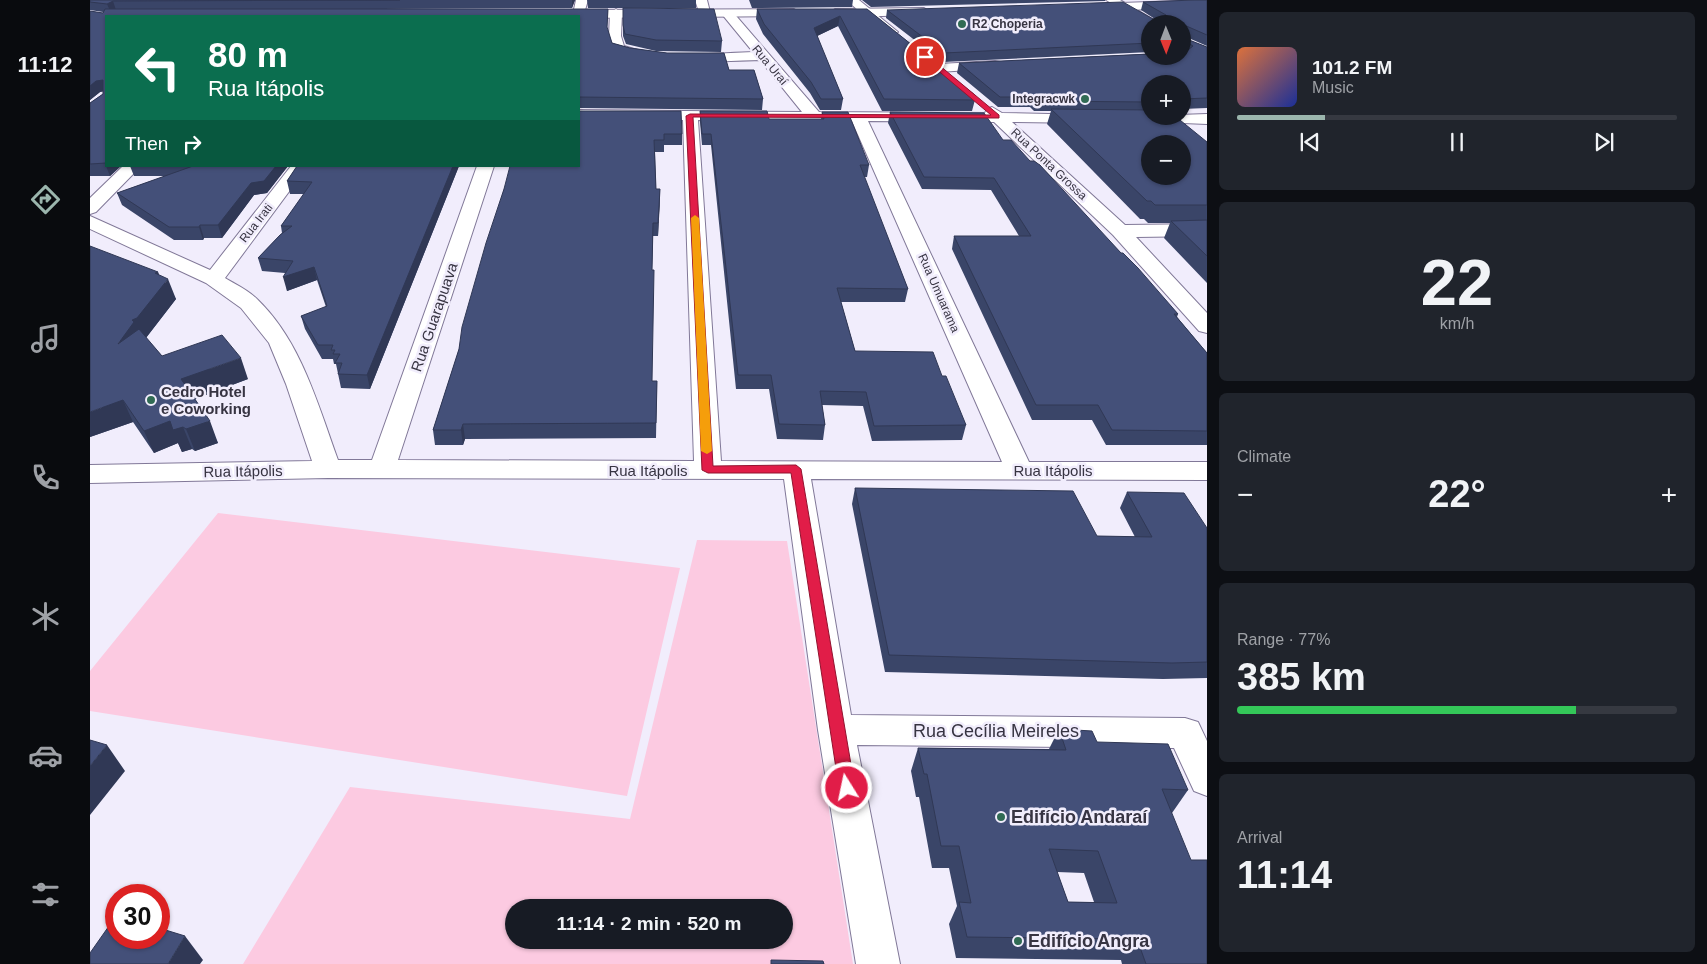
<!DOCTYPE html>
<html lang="en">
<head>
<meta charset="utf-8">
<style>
	:root { --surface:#171b24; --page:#20242c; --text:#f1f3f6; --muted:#9ea1a6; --line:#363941; --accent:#9bb6ad }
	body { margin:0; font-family:Arial,sans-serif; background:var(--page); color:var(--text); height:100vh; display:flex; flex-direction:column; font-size:19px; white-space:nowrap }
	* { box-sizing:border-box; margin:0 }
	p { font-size:16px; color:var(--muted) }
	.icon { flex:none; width:28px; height:28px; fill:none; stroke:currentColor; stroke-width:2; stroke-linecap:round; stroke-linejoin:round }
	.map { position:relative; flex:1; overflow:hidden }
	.details { display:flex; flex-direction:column; gap:12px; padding:12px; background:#0d0f14; width:500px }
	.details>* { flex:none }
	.banner { position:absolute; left:15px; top:15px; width:475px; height:152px; border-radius:0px; box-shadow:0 1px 4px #0004; background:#0b6e4f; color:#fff; overflow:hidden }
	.needle { width:32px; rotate:179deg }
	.controls { position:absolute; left:1051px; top:15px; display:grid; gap:10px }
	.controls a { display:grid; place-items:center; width:50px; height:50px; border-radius:50%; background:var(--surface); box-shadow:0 1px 4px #0004; font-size:25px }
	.speed { position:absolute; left:15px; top:884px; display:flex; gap:10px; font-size:25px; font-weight:700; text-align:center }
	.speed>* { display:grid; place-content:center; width:65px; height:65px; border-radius:50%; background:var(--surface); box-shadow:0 1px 4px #0004; line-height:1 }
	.speed .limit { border:8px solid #d22; background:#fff; color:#111 }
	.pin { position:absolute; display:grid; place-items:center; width:42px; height:42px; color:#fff; margin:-21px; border:2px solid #fff; border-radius:50%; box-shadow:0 1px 5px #0007 }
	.me { position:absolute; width:55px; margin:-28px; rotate:350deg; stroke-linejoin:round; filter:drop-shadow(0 0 4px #0008) }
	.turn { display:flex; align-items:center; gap:18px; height:105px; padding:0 20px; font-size:22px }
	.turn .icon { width:65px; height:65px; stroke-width:2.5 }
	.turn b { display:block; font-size:35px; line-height:42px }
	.then { display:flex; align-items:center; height:48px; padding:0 20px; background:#0003; gap:10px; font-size:19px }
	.big { font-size:38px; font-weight:700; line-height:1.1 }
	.details .widget { flex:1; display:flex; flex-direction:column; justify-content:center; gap:8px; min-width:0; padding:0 18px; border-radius:8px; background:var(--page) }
	.details .dial { align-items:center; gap:0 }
	.dial b { font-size:65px; line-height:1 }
	.song { display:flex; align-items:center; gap:15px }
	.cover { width:60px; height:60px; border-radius:8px; background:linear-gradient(135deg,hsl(20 70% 55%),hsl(230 70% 35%)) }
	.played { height:5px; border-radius:2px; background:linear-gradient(90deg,var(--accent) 20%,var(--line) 20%) }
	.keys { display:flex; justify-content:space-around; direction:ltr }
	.heat { display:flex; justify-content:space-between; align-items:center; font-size:28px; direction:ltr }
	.charge { height:8px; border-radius:4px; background:linear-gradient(90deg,#34c759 77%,var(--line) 0) }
	.trip { position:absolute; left:415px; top:899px; width:288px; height:50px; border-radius:25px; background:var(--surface); box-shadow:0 1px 4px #0004; font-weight:700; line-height:50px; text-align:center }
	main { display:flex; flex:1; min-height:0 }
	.dock { display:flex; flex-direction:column; width:90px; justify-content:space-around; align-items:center; background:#090b0e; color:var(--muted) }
	.dock .icon { width:35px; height:35px }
	.dock .on { color:var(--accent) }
	.dock b { font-size:22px; color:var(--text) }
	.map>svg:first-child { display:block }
	.green { fill:#fccae1; fill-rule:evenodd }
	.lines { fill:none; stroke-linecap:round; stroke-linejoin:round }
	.minor-casing { stroke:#817898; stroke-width:2 }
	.tertiary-casing { stroke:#817898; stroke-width:2 }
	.minor { fill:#fff; fill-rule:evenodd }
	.tertiary { fill:#fff; fill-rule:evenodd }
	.wall { fill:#3a4568; fill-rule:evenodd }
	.shaded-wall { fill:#303855 }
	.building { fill:#445079; stroke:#303855; fill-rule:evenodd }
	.route { fill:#e11d48; stroke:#92132f }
	.slow { fill:#f59e0b }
	.poi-dot { fill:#316b54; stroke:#f1edfc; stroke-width:2 }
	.labels { text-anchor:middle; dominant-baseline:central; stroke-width:5; stroke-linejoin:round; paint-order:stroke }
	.far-poi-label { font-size:12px; font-weight:bold; fill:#373442; stroke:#f1edfc; text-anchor:start }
	.far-street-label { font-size:12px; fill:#373442; stroke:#f1edfc }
	.street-label { font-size:15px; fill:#373442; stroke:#f1edfc }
	.poi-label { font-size:15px; font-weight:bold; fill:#373442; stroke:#f1edfc; text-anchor:start }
	.near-street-label { font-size:18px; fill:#373442; stroke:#f1edfc }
	.near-poi-label { font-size:18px; font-weight:bold; fill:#373442; stroke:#f1edfc; text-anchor:start }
</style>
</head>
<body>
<main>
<nav class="dock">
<b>11:12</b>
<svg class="icon on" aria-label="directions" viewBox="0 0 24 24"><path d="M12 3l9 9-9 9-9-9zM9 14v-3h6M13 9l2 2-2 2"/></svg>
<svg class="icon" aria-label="music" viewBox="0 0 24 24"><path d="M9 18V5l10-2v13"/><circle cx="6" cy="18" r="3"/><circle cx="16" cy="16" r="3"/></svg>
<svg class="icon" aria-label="phone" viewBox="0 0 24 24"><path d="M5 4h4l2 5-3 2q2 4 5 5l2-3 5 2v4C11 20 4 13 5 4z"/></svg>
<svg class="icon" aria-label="climate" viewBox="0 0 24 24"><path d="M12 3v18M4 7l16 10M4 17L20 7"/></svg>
<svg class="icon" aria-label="car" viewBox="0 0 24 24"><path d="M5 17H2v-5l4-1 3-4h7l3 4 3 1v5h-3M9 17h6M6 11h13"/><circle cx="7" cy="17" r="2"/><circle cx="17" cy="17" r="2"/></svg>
<svg class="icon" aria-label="filters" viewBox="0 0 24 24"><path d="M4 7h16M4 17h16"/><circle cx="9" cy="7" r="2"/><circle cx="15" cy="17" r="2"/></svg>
</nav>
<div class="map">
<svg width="1117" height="964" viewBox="0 0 1117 964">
	<rect width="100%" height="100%" fill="#f1edfc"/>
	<path class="green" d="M 128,513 L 590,568 L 537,796 L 0,711 L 0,671 Z
		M 607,540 L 697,541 L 763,964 L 153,964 L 260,787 L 540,819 ZM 424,908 L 694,908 L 694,940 L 424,940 Z"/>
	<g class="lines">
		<defs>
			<path id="minor" d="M 486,0 L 498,0 L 493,17 L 489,18 L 483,14 Z
				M 605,0 L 617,0 L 620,12 L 618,15 L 610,15 Z
				M 756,0 L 769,0 L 808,32 L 802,36 L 798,35 Z
				M 1016,0 L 1030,0 L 1071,24 L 1060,24 L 1060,26 Z
				M 526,9 L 532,13 L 531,36 L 534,46 C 574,60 622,53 663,52 L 631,13 L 633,10 L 641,10 L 729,112 L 895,113 L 897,109 L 902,107 L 912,113 L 1002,115 L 1005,118 L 997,123 L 922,122 L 1035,225 L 1117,224 L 1117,236 L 1046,237 L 1117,313 L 1117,333 L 1109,331 L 1023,235 L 904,122 L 778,121 L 939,462 L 1117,462 L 1117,480 L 721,479 L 761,715 L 1095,718 L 1108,722 L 1117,741 L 1117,796 L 1104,791 L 1084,748 L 767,745 L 810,964 L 766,964 L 728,730 L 694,479 L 238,478 L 0,483 L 0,465 L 222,461 L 196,384 L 179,343 L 151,308 L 116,283 L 0,229 L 0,216 L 120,270 L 201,166 L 218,166 L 135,278 C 145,284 158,290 167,299 C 211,341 228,405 248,460 L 282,460 L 387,166 L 404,166 L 308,460 L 604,461 L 593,120 L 489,120 L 489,110 L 712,112 L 670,60 C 621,61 569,68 523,51 L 519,36 L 520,13 ZM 608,120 L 762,121 L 912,462 L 631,461 Z
				M 905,61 L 910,62 L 912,65 L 910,68 L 849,72 L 842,68 L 849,64 Z
				M 1050,113 L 1060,114 L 1060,116 L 1117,114 L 1117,124 L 1045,121 L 1042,118 Z
				M 33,166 L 51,166 L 6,212 L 0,214 L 0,198 Z"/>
			<path id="tertiary" d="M 1117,0 L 1117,6 L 1002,12 L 996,8 L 1002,4 Z
				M 834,8 L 840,12 L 838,15 L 745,17 L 739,13 L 745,9 Z
				M 704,9 L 710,13 L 708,16 L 489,18 L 476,16 L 474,14 L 480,10 Z"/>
		</defs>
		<use href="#minor" class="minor-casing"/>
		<use href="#tertiary" class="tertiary-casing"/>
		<use href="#minor" class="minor"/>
		<use href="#tertiary" class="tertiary"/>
	</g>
	<path class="wall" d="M 0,0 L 485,0 L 482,8 L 291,9 L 518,9 L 517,29 L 522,43 L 540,48 L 577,53 L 634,53 L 639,70 L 664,70 L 673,99 L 672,110 L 489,108 L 489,16 L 16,16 L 16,166 L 31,166 L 20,176 L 0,176 L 0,103 L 13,94 L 13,91 L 10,92 L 0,100 ZM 0,10 L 13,12 L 13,13 L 0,11 Z
		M 497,0 L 606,0 L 606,8 L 498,8 Z
		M 659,0 L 763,0 L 762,7 L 662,8 Z
		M 772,0 L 1015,0 L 1015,1 L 781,7 Z
		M 1117,0 L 1117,46 L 1094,36 L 1094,38 L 1117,47 L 1117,108 L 1092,109 L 1092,84 L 1060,84 L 1060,116 L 1117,142 L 1117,283 L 1074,238 L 1080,223 L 1058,223 L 1054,219 L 1050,219 L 957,124 L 961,111 L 944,111 L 940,107 L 908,107 L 867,73 L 869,63 L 1095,52 L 1092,51 L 1092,24 L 1060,24 L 1060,52 L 853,62 L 796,18 L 797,10 L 1063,19 L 1065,19 L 1051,10 L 1053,2 Z
		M 667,9 L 777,9 L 886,96 L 882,111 L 792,111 L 748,26 L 727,36 L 753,99 L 751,110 L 730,110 L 720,93 L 673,34 L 666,19 Z
		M 533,25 L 632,41 L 631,52 L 566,51 L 536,44 L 533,36 Z
		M 489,111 L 592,134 L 592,145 L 574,145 L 574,152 L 565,152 L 566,189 L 570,189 L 568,236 L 563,236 L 562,270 L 562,381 L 567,381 L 566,438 L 375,439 L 373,445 L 345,445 L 343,430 L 369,349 L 414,189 Z
		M 610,111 L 679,119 L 731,119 L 732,112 L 779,165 L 777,177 L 774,177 L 818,289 L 815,302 L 751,302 L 765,351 L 852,376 L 876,425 L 872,440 L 782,441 L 773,406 L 732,405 L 735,425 L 733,440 L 687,439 L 679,389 L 646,389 L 621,145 L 612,145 L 610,122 Z
		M 800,112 L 913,140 L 940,161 L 1031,253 L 1088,314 L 1087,317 L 1117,353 L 1117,445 L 1016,445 L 1002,420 L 942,420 L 862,249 L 864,236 L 929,236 L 901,190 L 832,189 L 798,123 Z
		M 40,166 L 198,166 L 177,193 L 164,195 L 132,238 L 114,238 L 113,240 L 84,240 L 32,205 L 27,193 L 75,176 L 44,176 Z
		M 207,166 L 369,166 L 280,389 L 251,388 L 246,364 L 244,364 L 243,359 L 232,359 L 215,329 L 211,316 L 236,307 L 227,280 L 197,291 L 195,273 L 172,271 L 168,258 L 192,233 L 191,226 L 214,194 L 200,194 L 197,181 Z
		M 68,272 L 69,275 L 86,299 L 56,338 L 72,356 L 158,379 L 105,399 L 128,443 L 105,451 L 102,449 L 92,452 L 88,443 L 64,453 L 43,422 L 0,437 Z
		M 765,488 L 1007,536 L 1045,537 L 1030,508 L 1037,492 L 1117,528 L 1117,678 L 1073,679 L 795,672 L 762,504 Z
		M 969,729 L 1007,742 L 1098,790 L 1082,813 L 1081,813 L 1117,964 L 1032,964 L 1031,960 L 866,958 L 859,924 L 867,906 L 859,868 L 842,868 L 829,797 L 826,797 L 821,771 L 828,748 L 959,749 ZM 967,872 L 994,873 L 1004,902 L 978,902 Z"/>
	<path class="shaded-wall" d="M 482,0 L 485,0 L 482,8 Z
		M 23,1 L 26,10 L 21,13 L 17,4 Z
		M 750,16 L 748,26 L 723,38 L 724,28 Z
		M 13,80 L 16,91 L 10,92 L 0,100 L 0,86 L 6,81 Z
		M 16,166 L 31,166 L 20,176 Z
		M 186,166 L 198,166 L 177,193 L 164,195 L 132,238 L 128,225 L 161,183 Z
		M 363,166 L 369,166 L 280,389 L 277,375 Z
		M 570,189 L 570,201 L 568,236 L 568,223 Z
		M 110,225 L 114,238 L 113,240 L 109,227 Z
		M 224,267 L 227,280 L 197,291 L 193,277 Z
		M 68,272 L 73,286 L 78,279 L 86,299 L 55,339 L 28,344 L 42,320 L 65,273 Z
		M 151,358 L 158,379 L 99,401 L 91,379 Z
		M 33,400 L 43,422 L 0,437 L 0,412 Z
		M 80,421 L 93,427 L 102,449 L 92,452 L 88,443 L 64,453 L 54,431 Z
		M 120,421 L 128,443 L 105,451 L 96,429 Z
		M 373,424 L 375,439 L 373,445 L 371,430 Z
		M 17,745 L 35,771 L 0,815 L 0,766 Z
		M 95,936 L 113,960 L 110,964 L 78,964 Z"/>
	<path class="building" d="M 0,0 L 310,0 L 23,1 L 17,4 L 0,2 Z
		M 1104,0 L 1117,0 L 1117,35 L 1094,25 L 1094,38 L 1117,47 L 1117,98 L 1092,99 L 1092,84 L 1060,84 L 1060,100 L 1057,101 L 1058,102 L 947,101 L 943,97 L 910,97 L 869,63 L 1060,54 L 1060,56 L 1092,56 L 1092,53 L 1094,53 L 1103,46 L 1095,41 L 1093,45 L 1092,45 L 1092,24 L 1060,24 L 1060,43 L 854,53 L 797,10 L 1033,2 L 1063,19 L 1076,15 L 1053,2 Z
		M 533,8 L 624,9 L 632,41 L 566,40 L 535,34 L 533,25 Z
		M 15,9 L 518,9 L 517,27 L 522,43 L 540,48 L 577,53 L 634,53 L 639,70 L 664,70 L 673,99 L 489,97 L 489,16 L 16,16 L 16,163 L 0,164 L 0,103 L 13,94 L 13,80 L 6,81 L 0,86 L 0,11 L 13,13 Z
		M 667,9 L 777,9 L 886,96 L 882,96 L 885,100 L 794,99 L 750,16 L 724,28 L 753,99 L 731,99 L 721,82 L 674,24 Z
		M 961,109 L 1060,110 L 1060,116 L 1085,116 L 1117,142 L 1117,205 L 1065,205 L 1061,201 L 1057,201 ZM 1060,144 L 1092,144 L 1092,176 L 1060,176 Z
		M 489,111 L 591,111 L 592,134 L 574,134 L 574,140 L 564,140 L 566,189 L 570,189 L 568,223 L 563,223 L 562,270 L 564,270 L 562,381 L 567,381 L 566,423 L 373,424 L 371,430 L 343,430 L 369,349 L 372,327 L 396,243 L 414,189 L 420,166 L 489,166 Z
		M 610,111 L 677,111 L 679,119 L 734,119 L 732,112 L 758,112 L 779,165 L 770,165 L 818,289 L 747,288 L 765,351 L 843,352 L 852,376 L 856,376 L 876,425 L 784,426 L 776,392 L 730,391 L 735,425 L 689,424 L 681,375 L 648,375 L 621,134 L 612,134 Z
		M 800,112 L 894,113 L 913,140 L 921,140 L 940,161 L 944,161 L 950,165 L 1031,253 L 1033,253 L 1048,268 L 1088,314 L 1084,314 L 1117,353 L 1117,431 L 1022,430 L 1008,405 L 946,405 L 864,236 L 941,236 L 904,178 L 834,177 Z
		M 103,166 L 186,166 L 174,181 L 161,183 L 128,225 L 110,225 L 109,227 L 79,227 L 27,193 Z
		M 207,166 L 363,166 L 277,375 L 248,374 L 252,363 L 245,363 L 250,354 L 243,354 L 245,350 L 241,350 L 243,345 L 228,345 L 211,316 L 237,306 L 224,267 L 193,277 L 203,261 L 168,258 L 190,235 L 202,226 L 191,226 L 222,182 L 197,181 Z
		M 1117,220 L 1117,256 L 1081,221 Z
		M 0,246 L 68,272 L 65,273 L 78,279 L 47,318 L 42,320 L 44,322 L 28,344 L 49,329 L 72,356 L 132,335 L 151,358 L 91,379 L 120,421 L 96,429 L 93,427 L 83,430 L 80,421 L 54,431 L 33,400 L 0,412 Z
		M 765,488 L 983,491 L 1007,536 L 1062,537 L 1037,492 L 1094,493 L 1117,528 L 1117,662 L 1082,663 L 799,655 Z
		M 969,729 L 1002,731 L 1007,742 L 1078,744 L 1098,790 L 1072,789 L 1101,860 L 1117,860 L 1117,964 L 1056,964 L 1047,939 L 877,937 L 869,902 L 881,903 L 869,846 L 851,846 L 837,774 L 834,774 L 828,748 L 976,750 ZM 959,849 L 1008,851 L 1027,903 L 978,902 Z
		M 0,740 L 17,745 L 0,766 Z
		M 26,916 L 26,938 L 69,938 L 69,928 L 95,936 L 78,964 L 0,964 L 0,953 Z
		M 681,960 L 733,961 L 734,964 L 681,964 Z"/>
	<path class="route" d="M 833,55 L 837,55 L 909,115 L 909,118 L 603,117 L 623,466 L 706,465 L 711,469 L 765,788 L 763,793 L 757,795 L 751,793 L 749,788 L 701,473 L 618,473 L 612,470 L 596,116 L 600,114 L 901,115 L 833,58 Z"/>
	<path class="slow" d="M 605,215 L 609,218 L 622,451 L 617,454 L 611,451 L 601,218 Z"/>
	<g class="poi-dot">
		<circle cx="872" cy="24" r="5"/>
		<circle cx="995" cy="99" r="5"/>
		<circle cx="61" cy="400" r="5"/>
		<circle cx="911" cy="817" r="5"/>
		<circle cx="928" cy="941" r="5"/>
	</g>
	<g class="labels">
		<g class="far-poi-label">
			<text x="882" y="24">R2 Choperia</text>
			<text x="985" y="99" text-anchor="end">Integracwk</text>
		</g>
		<g class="far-street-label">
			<text transform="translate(680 65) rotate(50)">Rua Uraí</text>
			<text transform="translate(959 164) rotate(43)">Rua Ponta Grossa</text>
			<text transform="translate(166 223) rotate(-52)">Rua Irati</text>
			<text transform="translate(849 293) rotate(66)">Rua Umuarama</text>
		</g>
		<g class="street-label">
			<text transform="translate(344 317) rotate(-71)">Rua Guarapuava</text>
			<text x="558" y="470">Rua Itápolis</text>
			<text x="963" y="470">Rua Itápolis</text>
			<text transform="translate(153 471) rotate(-1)">Rua Itápolis</text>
		</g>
		<g class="poi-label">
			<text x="71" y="391">Cedro Hotel<tspan x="71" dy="17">e Coworking</tspan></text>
		</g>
		<g class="near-street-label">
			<text x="906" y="731">Rua Cecília Meireles</text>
		</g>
		<g class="near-poi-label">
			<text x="921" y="817">Edifício Andaraí</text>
			<text x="938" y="941">Edifício Angra</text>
		</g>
	</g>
</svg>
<div class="controls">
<a><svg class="needle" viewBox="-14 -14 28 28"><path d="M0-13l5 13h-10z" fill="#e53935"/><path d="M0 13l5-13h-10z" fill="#9ea1a6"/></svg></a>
<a>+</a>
<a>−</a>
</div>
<div class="speed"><div class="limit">30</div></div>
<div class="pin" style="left:835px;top:57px;background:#d93025"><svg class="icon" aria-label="arrive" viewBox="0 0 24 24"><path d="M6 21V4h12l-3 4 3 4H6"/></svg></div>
<svg class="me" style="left:757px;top:788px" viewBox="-20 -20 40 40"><circle r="17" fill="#e11d48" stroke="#fff" stroke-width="3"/><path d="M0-11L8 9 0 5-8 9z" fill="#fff"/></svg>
<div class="trip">11:14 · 2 min · 520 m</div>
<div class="banner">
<div class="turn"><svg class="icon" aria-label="left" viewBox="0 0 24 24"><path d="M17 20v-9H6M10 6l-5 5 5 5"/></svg><div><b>80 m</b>Rua Itápolis</div></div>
<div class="then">Then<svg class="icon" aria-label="right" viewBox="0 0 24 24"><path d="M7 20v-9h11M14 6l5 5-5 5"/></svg></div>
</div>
</div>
<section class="details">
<div class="widget">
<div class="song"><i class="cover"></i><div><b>101.2 FM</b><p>Music</p></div></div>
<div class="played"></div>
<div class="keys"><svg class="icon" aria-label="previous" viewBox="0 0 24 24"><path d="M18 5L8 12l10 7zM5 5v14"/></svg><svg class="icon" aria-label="pause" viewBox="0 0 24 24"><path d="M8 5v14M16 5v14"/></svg><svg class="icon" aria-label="next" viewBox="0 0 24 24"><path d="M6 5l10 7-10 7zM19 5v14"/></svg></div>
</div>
<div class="widget dial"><b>22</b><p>km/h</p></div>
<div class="widget"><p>Climate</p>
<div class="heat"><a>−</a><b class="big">22°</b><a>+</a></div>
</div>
<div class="widget"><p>Range · 77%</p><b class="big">385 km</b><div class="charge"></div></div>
<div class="widget"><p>Arrival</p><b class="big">11:14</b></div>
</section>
</main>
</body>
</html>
